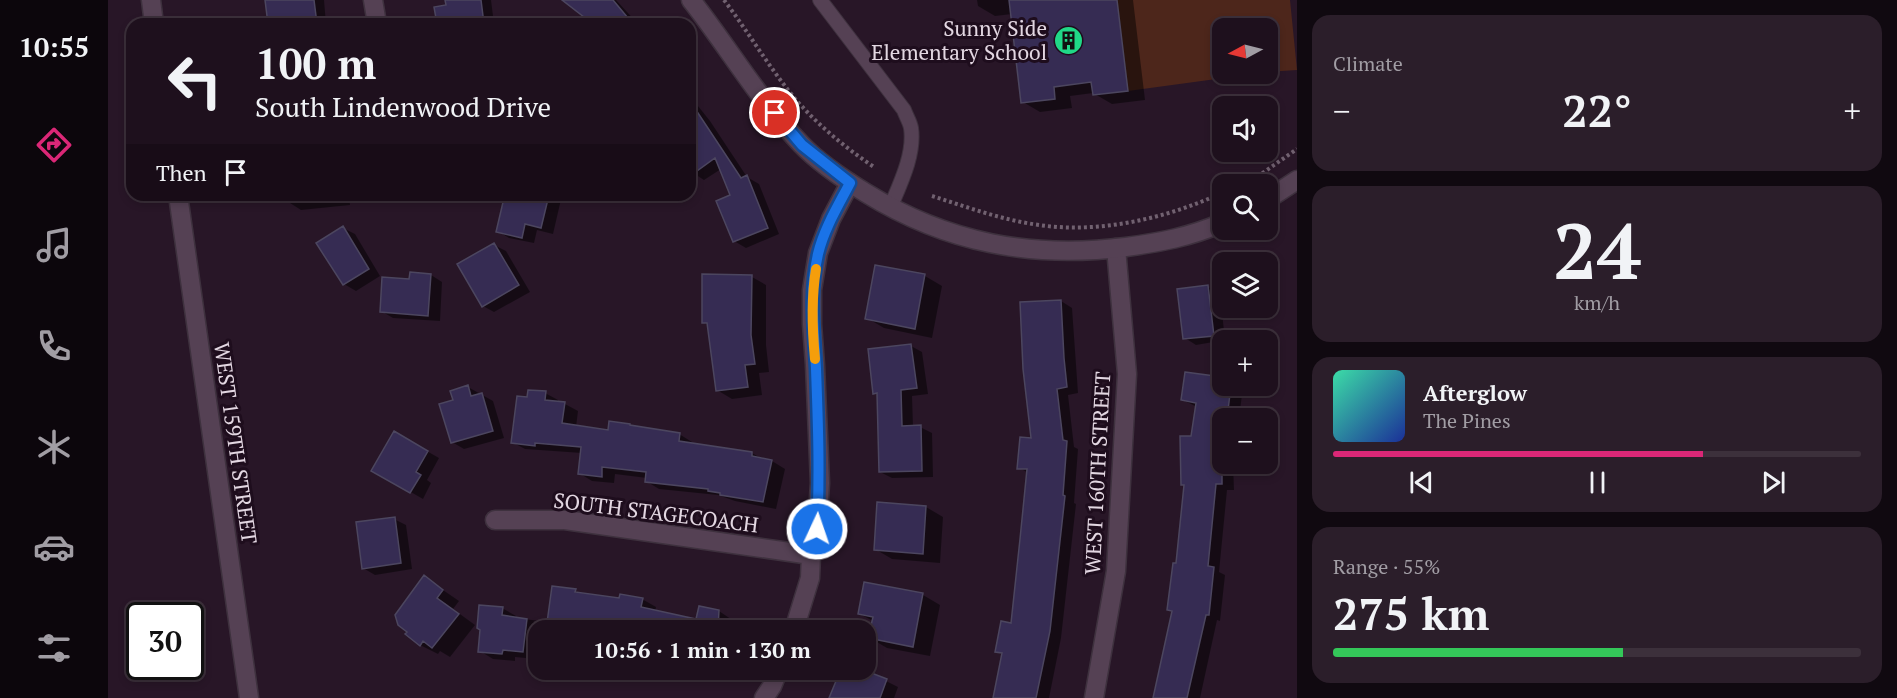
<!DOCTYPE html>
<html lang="en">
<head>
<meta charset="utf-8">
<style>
	:root { --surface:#1e101d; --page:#2b1e2a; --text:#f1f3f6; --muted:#a19da4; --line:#3c303b; --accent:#db2777 }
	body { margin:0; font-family:"PT Serif",serif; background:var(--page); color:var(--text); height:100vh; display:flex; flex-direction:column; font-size:22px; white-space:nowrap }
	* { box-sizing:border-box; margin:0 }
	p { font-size:20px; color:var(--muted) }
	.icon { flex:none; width:33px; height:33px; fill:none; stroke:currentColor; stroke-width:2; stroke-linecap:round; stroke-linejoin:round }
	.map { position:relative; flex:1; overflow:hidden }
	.side { display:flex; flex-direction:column; gap:15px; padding:15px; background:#100910; width:600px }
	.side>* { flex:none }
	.guide { position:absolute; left:18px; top:18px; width:570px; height:183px; border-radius:18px; box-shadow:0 3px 9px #0003,0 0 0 2px var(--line); background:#1e101d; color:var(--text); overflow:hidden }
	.needle { width:39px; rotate:263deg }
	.tools { position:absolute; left:1104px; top:18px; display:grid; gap:12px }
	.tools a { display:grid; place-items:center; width:66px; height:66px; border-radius:12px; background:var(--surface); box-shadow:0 3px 9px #0003,0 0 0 2px var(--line); font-size:30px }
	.speed { position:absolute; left:18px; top:602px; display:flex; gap:12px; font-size:30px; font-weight:700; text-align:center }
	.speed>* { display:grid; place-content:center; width:78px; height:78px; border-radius:50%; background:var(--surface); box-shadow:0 3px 9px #0003,0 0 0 2px var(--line); line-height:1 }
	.speed .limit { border:3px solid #111; border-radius:9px; background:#fff; color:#111 }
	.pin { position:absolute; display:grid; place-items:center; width:51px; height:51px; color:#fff; margin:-26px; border:3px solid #fff; border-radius:50%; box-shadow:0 2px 6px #0007 }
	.me { position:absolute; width:66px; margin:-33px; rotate:3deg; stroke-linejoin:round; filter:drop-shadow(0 0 4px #0008) }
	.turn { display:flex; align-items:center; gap:21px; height:126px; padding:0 30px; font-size:27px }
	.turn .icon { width:78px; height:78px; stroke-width:2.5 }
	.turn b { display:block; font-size:42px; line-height:51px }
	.then { display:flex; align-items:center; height:57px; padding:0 30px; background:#0003; gap:12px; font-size:22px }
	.big { font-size:45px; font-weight:700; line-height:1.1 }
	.side .card { flex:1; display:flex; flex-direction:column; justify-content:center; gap:9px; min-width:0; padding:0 21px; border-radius:18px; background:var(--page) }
	.side .dial { align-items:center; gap:0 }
	.dial b { font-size:78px; line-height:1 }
	.song { display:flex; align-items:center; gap:18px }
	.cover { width:72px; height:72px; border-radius:9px; background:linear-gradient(135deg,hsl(160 70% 55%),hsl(230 70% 35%)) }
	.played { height:6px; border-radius:3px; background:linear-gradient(90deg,var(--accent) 70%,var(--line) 70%) }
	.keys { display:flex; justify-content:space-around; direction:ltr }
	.heat { display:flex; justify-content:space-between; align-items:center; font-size:33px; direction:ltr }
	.charge { height:9px; border-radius:4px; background:linear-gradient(90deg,#34c759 55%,var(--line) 0) }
	.trip { position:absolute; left:420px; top:620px; width:348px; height:60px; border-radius:18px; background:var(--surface); box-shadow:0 3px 9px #0003,0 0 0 2px var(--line); font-weight:700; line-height:60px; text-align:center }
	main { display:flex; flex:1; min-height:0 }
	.tab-bar { display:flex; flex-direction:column; width:108px; justify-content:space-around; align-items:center; background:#0c060c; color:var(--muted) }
	.tab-bar .icon { width:42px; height:42px }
	.tab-bar .on { color:var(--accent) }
	.tab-bar b { font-size:27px; color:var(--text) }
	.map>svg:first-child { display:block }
	.green { fill:#4d261b }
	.shadow { fill:#0007 }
	.building { fill:#362c53; stroke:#4c465f; stroke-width:1.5 }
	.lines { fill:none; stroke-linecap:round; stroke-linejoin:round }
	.lane-casing { stroke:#3e313e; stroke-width:16 }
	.street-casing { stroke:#3e313e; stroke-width:21 }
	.secondary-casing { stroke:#3e313e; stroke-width:21 }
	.path { stroke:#716170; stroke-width:4; stroke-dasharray:3 3; stroke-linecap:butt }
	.lane { stroke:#554154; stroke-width:14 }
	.street { stroke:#554154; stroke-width:18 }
	.secondary { stroke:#554154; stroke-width:18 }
	.route-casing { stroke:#114b97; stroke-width:15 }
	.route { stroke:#1a73e8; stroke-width:10 }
	.slow { stroke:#f59e0b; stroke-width:10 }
	.labels { text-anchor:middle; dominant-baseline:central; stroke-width:6; stroke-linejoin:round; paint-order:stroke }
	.poi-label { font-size:21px; fill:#e3d7e2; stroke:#1e0d1d; text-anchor:end }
	.street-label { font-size:21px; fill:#e3d7e2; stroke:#1e0d1d }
</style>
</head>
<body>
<main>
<nav class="tab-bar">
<b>10:55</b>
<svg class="icon on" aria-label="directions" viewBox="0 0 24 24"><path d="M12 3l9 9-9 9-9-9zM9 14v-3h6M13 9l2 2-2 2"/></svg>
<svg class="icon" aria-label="music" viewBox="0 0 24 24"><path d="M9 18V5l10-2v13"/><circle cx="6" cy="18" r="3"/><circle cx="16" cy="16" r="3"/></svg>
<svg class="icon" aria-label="phone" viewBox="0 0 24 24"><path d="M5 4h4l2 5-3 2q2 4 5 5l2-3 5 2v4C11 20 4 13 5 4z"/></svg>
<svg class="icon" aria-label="climate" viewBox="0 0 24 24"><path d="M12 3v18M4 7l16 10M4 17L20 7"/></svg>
<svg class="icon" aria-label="car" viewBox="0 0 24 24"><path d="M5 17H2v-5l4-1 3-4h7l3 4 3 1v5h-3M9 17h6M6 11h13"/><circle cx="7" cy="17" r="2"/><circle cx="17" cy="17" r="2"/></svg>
<svg class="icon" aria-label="filters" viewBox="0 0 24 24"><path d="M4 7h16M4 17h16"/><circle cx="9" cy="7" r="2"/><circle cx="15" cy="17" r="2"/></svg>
</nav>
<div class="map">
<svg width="1189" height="698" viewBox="0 0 1189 698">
	<rect width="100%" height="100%" fill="#281627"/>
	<path class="green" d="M 1009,0 L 1182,0 L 1189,70 L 1160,72 L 1160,28 L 1114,28 L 1114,74 L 1145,74 L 1020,91 Z"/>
	<path class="shadow" d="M 159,0 L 216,0 L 218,24 L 174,24 Z
		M 339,0 L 383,0 L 386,24 L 330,24 L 340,6 Z
		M 456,0 L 508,0 L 530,24 L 487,24 Z
		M 869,0 L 1025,0 L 1037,100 L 1004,104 L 985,93 L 962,96 L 964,108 L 932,112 L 915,102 L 904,14 L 887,16 L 870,6 Z
		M 582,96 L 602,121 L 639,177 L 651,184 L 671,234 L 638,248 L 626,241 L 624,196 L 613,169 L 596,180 L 582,171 Z
		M 181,195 L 241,195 L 242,205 L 193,210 L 182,203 Z
		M 398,195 L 454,195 L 445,234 L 429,230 L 426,243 L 401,238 L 390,231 Z
		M 235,228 L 247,234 L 272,276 L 248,291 L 236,284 Z
		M 386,245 L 398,251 L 422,292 L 386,312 L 375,306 Z
		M 769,266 L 817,276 L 834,286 L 824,338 L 776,328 L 759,318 Z
		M 323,275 L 334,282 L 332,321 L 285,318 L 273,311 L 302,281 Z
		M 644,277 L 658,285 L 658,345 L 661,372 L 651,373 L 654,395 L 624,399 L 609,390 L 601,326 L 595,322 Z
		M 1100,287 L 1112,294 L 1117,340 L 1088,345 L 1077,338 Z
		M 953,301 L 964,308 L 970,393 L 960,395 L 966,447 L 970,449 L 966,503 L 968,504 L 953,638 L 941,698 L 886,698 L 895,655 L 889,651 L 904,625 L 921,473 L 911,468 L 925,440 Z
		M 803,346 L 814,352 L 820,394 L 804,396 L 805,427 L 812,427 L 824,433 L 825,477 L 784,478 L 772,472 L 770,395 L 767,393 Z
		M 1079,373 L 1114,378 L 1114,386 L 1135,387 L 1131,418 L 1114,418 L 1114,464 L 1125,464 L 1126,490 L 1119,490 L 1111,572 L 1117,575 L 1112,621 L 1109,620 L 1092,698 L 1047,698 L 1065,612 L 1061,610 L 1069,565 L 1089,407 L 1075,400 Z
		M 360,387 L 385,401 L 396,438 L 356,449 L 344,442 L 347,401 Z
		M 437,393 L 450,400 L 450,403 L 457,404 L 470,411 L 468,427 L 501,432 L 571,434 L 584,442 L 584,444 L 644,453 L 654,459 L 664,461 L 677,469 L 668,509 L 627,501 L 610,495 L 551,489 L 538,481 L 539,478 L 507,474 L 506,483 L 484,481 L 471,473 L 474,453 L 417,449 L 404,442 L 420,399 Z
		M 287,433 L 331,458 L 319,480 L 323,483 L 315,499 L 266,471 Z
		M 818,507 L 835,517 L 832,563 L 784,559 L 767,549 Z
		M 286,519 L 298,525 L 304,569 L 267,575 L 255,568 Z
		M 316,577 L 351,601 L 345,609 L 367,625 L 342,657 L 332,651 L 330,654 L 312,645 Z
		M 467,591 L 474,595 L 513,600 L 534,599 L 548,607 L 547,612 L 588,621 L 611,611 L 639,630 L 430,630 L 428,659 L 407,657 L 407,661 L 385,659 L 372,651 L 394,608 L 408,616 L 407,618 L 441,622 Z
		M 815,595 L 832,605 L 822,656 L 779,648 L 762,638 L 765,621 L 752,614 Z
		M 608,669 L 625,669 L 625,672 Z
		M 734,669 L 749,669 L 778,681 L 790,687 L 786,698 L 723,698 Z"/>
	<path class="building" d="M 157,0 L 206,0 L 209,24 L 160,24 Z
		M 337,0 L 373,0 L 376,24 L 329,24 L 326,7 L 338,5 Z
		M 454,0 L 505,0 L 525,24 L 485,24 Z
		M 901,0 L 1009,0 L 1020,91 L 985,95 L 983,82 L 946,87 L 947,99 L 913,103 Z
		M 582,101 L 633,178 L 639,175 L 660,228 L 625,242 L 608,201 L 622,195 L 607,158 L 582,176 Z
		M 407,195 L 441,195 L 433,228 L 417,224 L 414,238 L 388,232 L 396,198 L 406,200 Z
		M 235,226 L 261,269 L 235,285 L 208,243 Z
		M 386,243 L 411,285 L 374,307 L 349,264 Z
		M 767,265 L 817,274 L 807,329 L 757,319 Z
		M 302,272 L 323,274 L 320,316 L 272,312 L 274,277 L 301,279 Z
		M 594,274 L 644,275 L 643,335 L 647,364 L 637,365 L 640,387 L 608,391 L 599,323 L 594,323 Z
		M 1100,285 L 1106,336 L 1075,339 L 1069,289 Z
		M 953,300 L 956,358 L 959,387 L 949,389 L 955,440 L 959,441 L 955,495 L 957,496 L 942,631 L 928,698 L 885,698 L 894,653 L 887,652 L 893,621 L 903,623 L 912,539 L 919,469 L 909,469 L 912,437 L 923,438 L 915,369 L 912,302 Z
		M 803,344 L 809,388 L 793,390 L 794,426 L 813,425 L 814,471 L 771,472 L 769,393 L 765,394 L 760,349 Z
		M 1077,372 L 1114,377 L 1114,386 L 1123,386 L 1119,418 L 1114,419 L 1114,484 L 1108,484 L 1100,566 L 1106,567 L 1101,615 L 1098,615 L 1079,698 L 1045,698 L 1064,611 L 1059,610 L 1065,563 L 1068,563 L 1076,485 L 1073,485 L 1072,436 L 1083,436 L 1088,403 L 1073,400 Z
		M 360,385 L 363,396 L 374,393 L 385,431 L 343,443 L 331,404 L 345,400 L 342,391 Z
		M 420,390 L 438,391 L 437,400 L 457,402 L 454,423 L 500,430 L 501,421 L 522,424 L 522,425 L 572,433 L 571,441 L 644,452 L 644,456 L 664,460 L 655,502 L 612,495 L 612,493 L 600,491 L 600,489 L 537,482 L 538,472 L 494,467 L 494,477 L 470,474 L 473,447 L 427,443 L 427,446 L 403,443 L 409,396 L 419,397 Z
		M 286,431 L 320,451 L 308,472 L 313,475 L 302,493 L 263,471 Z
		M 769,502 L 818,506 L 815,554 L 766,550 Z
		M 287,517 L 293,563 L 254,569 L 248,522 Z
		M 316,575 L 335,590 L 329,598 L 351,614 L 324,648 L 315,641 L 312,646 L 297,634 L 299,632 L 290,625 L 287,615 Z
		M 756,582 L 815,593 L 805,647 L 760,638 L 765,617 L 750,614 Z
		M 444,586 L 468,589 L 467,592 L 511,598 L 512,594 L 535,598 L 533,607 L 588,619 L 591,606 L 611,610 L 610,630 L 438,630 Z
		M 371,605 L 395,607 L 394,615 L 419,619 L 415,652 L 395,650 L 394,654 L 370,652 L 372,630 L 369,628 Z
		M 733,669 L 753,669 L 779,679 L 772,698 L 721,698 Z"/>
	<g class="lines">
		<defs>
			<path id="lane" d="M 712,0 L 796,110 C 798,116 802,122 803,128 C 807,154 792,184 782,208"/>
			<path id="street" d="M 265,0 L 269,24
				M 387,520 L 457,520 L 703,555
				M 686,630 L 702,578 L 703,555 L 709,529 L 712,483 L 707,365 L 704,324 L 704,290 L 710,253 L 723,219 L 742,183
				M 656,698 L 664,686 L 671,669
				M 986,698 L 1008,571 L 1019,374 L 1008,248"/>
			<path id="secondary" d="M 43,0 L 46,24
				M 583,0 C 620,47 651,100 693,144 C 711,163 735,179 758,193 C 839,243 924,259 1018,247 C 1054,242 1081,237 1114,223
				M 70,195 L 141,698
				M 1160,199 L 1189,180"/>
		</defs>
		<use href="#lane" class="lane-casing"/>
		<use href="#street" class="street-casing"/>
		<use href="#secondary" class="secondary-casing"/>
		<path class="path" d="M 616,0 C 641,33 662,69 689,101 C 712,127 738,148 766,167
			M 1133,184 L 1146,179 L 1189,149
			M 824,196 C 859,207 894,220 931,225 C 992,234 1059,218 1114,193"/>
		<use href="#lane" class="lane"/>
		<use href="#street" class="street"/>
		<use href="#secondary" class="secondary"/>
	</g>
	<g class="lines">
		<defs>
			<path id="route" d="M 667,113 L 694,145 L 742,183 C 730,206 716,229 710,254 C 701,294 706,329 708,369 C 710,422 712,475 709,529"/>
		</defs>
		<use href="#route" class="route-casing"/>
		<use href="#route" class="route"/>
		<path class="slow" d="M 707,359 C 704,328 703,299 708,269"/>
	</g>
	<defs>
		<symbol id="building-disc" viewBox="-11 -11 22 22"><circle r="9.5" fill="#20d887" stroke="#1e0d1d"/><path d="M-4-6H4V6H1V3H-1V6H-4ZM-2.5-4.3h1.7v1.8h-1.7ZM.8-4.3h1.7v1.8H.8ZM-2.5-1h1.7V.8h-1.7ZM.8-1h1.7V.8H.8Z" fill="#111"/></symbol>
	</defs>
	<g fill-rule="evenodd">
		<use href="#building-disc" x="944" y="24" width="33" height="33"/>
	</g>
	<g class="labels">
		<g class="poi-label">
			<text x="939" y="28">Sunny Side<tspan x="939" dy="24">Elementary School</tspan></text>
		</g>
		<g class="street-label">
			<text transform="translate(128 443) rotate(82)">WEST 159TH STREET</text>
			<text transform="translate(989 473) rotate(-87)">WEST 160TH STREET</text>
			<text transform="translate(548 512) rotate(7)">SOUTH STAGECOACH</text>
		</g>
	</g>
</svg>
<div class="tools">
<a><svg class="needle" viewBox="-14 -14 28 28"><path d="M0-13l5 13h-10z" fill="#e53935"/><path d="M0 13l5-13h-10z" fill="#a19da4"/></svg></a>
<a><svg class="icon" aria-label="sound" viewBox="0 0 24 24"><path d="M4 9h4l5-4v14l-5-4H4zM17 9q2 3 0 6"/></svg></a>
<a><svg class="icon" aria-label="search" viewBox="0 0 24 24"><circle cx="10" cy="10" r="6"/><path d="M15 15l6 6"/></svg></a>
<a><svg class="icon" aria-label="layers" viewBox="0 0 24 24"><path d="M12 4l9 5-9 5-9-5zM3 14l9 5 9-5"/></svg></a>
<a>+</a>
<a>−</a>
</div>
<div class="speed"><div class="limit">30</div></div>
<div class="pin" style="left:667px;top:113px;background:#d93025"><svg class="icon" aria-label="arrive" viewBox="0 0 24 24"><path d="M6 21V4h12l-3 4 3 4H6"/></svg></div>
<svg class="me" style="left:709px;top:529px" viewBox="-20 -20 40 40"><circle r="17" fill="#1a73e8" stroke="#fff" stroke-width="3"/><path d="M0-11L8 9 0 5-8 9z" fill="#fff"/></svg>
<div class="trip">10:56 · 1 min · 130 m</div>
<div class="guide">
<div class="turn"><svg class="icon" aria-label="left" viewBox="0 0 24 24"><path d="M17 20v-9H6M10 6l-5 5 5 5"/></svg><div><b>100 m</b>South Lindenwood Drive</div></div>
<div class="then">Then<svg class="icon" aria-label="arrive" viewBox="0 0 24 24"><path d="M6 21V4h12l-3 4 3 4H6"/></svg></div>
</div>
</div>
<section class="side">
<div class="card"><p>Climate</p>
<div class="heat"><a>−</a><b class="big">22°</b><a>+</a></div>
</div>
<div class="card dial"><b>24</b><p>km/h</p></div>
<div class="card">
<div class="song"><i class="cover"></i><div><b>Afterglow</b><p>The Pines</p></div></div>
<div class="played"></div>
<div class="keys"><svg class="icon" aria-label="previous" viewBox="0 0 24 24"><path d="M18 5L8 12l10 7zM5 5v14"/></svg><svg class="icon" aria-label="pause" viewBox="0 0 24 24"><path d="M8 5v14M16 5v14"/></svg><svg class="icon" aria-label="next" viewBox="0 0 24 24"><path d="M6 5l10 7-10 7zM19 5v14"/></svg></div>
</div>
<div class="card"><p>Range · 55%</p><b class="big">275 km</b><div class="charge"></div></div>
</section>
</main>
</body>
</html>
